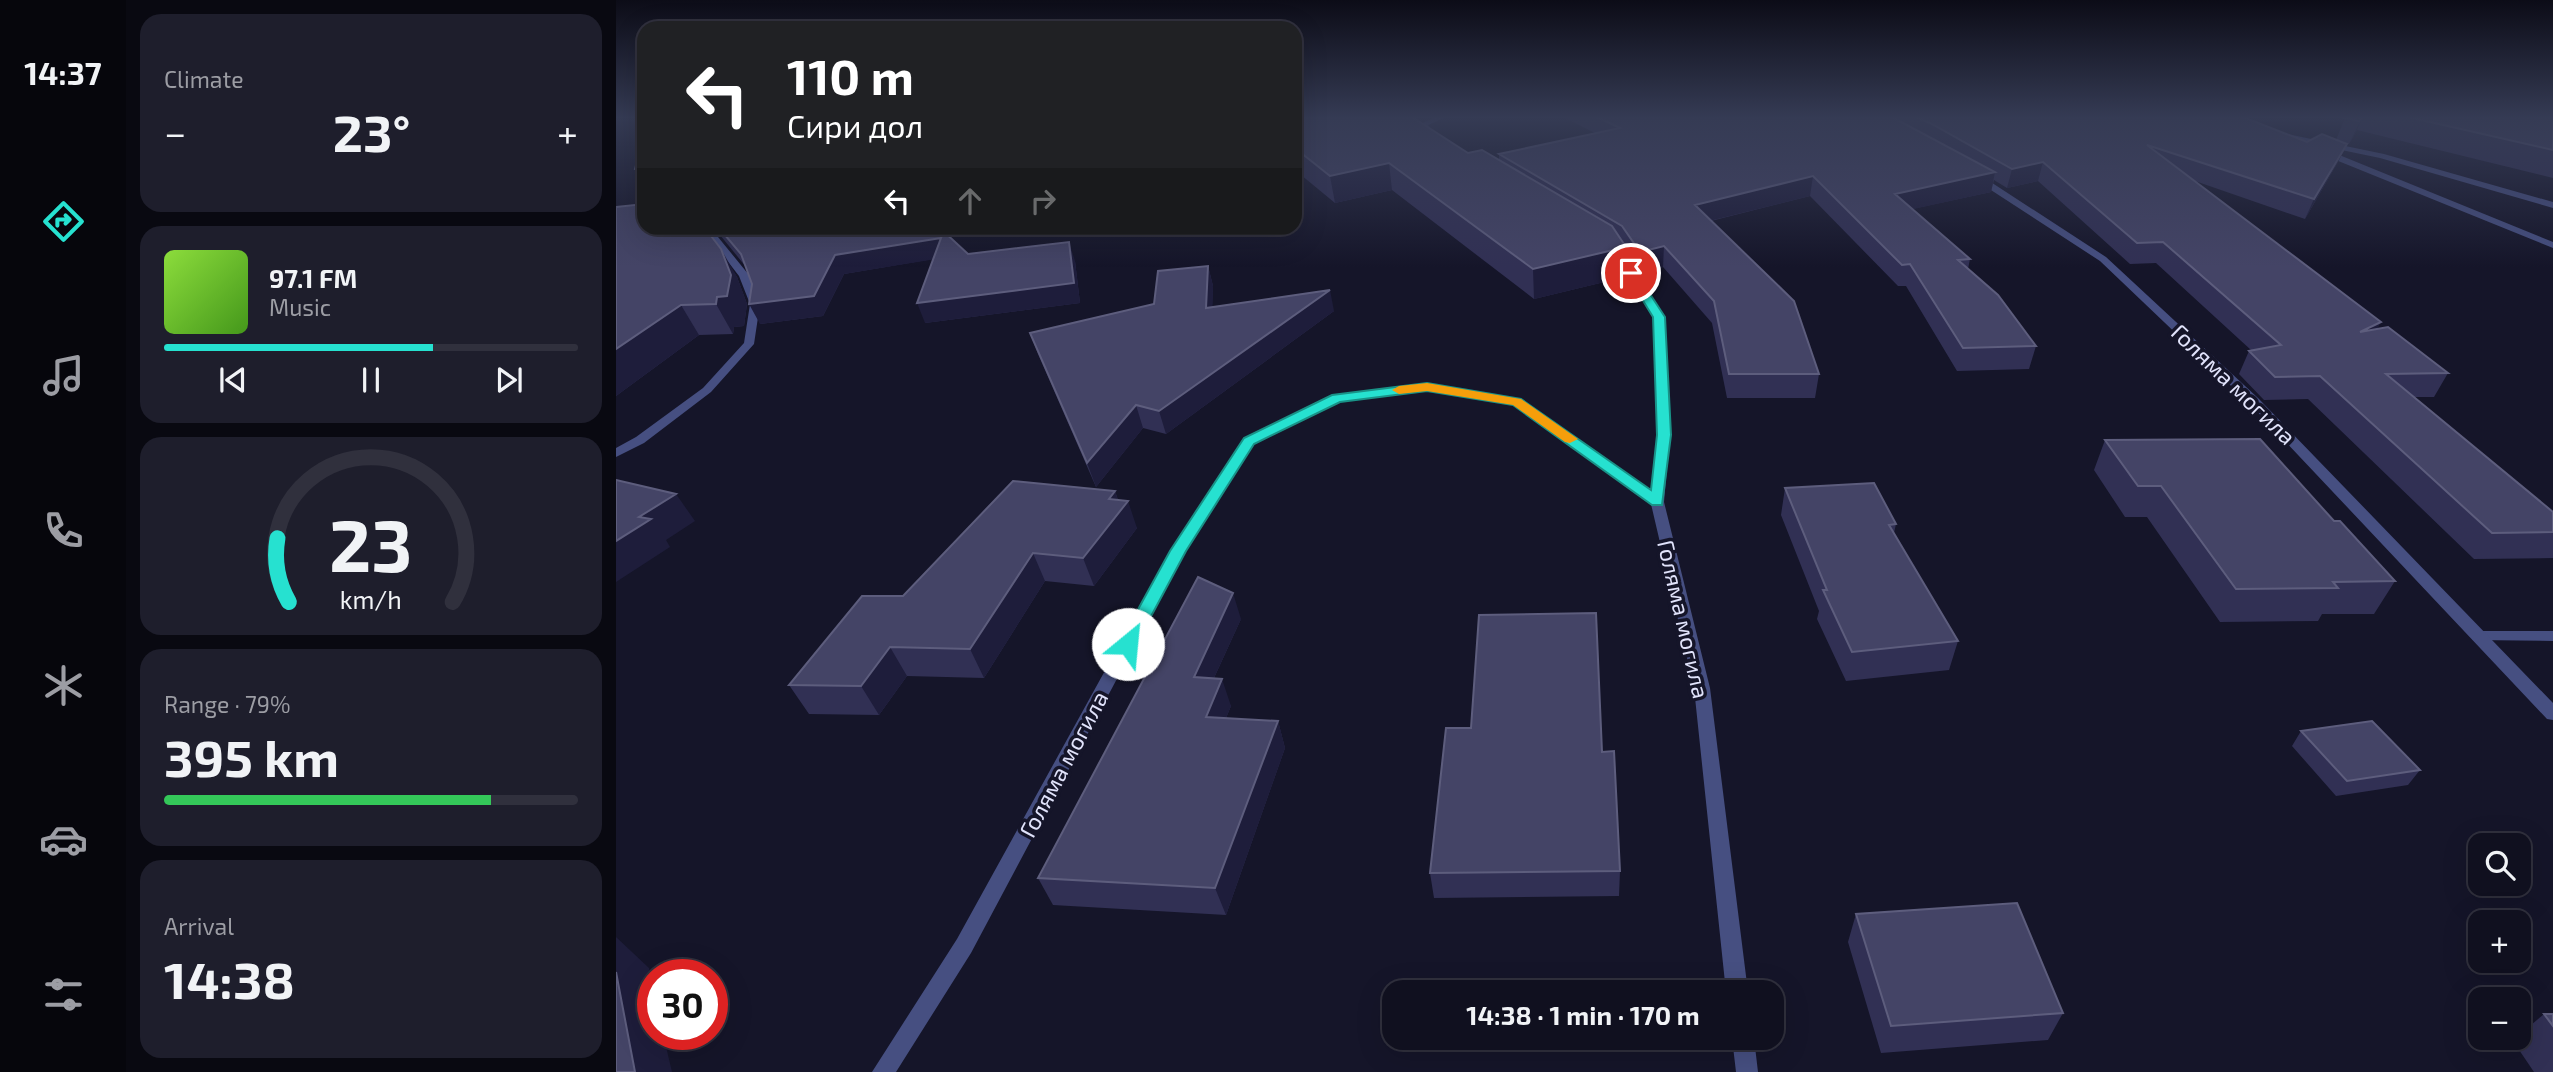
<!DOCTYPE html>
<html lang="en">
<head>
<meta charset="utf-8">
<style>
	:root { --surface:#10101f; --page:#1e1e2c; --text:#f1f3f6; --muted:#9c9da4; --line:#30303d; --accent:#26e1d0 }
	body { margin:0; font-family:"Exo 2",sans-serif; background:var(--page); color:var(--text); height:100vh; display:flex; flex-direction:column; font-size:26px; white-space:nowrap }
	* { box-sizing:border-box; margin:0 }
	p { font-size:23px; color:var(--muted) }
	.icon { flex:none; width:38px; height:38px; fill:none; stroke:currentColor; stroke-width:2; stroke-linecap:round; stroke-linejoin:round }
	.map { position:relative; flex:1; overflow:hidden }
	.sheet { display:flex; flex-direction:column; gap:14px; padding:14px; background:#090911; width:490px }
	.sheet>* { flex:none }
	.hud { position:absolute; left:21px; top:21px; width:665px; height:214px; border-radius:21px; box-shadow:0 7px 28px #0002,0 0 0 2px var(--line); background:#202124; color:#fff; overflow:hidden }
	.fabs { position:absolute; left:1852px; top:833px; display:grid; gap:14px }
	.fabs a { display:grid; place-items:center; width:63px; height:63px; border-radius:14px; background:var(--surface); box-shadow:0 7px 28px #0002,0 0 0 2px var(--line); font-size:35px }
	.speed { position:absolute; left:21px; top:959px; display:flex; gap:14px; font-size:35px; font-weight:700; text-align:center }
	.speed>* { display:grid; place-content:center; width:91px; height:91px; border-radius:50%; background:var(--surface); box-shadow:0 7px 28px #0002,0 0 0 2px var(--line); line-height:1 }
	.speed .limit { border:10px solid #d22; background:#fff; color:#111 }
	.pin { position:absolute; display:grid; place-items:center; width:60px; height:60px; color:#fff; margin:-30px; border:4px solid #fff; border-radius:50%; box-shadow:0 2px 7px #0007 }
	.me { position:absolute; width:77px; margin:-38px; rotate:28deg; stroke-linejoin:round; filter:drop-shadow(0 0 5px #0008) }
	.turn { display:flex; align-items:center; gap:24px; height:147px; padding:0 35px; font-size:32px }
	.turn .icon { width:91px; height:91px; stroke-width:2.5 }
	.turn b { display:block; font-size:49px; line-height:60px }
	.lanes { display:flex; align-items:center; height:66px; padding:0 35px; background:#0003; justify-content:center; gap:35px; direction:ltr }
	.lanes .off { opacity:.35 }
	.big { font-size:52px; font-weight:700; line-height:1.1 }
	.sheet .widget { flex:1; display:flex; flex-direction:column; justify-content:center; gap:10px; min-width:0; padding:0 24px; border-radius:21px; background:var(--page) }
	.sheet .dial { align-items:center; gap:0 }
	.dial svg { height:182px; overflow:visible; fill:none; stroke:var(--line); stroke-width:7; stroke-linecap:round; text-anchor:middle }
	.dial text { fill:var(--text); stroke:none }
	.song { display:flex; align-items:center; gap:21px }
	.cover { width:84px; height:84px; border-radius:10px; background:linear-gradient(135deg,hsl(90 70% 55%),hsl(100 70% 35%)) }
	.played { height:7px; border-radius:4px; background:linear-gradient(90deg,var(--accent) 65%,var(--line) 65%) }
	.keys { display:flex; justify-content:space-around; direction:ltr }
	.heat { display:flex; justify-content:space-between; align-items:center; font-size:38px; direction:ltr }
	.charge { height:10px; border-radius:5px; background:linear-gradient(90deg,#34c759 79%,var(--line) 0) }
	.trip { position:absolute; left:766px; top:980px; width:402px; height:70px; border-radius:21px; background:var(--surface); box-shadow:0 7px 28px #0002,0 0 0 2px var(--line); font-weight:700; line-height:70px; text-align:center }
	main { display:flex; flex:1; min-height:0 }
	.dock { display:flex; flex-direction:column; width:126px; justify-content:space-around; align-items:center; background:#06060c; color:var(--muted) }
	.dock .icon { width:49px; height:49px }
	.dock .on { color:var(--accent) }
	.dock b { font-size:32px; color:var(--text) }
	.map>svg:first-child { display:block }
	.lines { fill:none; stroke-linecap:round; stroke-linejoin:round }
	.lane { fill:#464f81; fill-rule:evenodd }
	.street { fill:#464f81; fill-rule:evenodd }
	.wall { fill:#313054 }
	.shaded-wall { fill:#1e1d3b }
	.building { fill:#446; stroke:#5d5d7d; stroke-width:2 }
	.route { fill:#26e1d0; stroke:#199287; stroke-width:2 }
	.slow { fill:#f59e0b }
	.labels { text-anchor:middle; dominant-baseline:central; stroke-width:7; stroke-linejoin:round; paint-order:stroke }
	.street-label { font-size:23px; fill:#e1e3fb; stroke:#151529 }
</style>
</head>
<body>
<main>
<nav class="dock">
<b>14:37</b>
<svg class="icon on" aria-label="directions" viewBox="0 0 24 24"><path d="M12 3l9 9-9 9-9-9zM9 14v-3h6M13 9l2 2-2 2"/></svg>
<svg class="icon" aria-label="music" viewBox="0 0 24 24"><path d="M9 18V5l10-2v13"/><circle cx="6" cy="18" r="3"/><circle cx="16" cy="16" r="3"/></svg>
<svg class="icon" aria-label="phone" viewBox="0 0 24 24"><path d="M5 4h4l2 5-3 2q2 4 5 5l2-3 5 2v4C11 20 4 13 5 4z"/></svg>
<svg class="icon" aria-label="climate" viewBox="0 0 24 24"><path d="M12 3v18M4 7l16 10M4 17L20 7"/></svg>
<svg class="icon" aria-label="car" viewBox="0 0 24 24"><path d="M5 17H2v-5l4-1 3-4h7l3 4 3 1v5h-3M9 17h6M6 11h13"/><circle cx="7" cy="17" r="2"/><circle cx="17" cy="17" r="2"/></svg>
<svg class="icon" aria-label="filters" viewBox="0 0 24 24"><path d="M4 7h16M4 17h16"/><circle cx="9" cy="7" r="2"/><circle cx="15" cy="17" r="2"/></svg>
</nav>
<section class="sheet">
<div class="widget"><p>Climate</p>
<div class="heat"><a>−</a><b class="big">23°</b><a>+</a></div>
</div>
<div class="widget">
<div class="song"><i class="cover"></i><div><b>97.1 FM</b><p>Music</p></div></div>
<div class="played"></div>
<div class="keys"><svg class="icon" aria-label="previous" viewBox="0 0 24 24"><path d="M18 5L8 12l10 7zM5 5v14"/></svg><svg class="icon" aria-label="pause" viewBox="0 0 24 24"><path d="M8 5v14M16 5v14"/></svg><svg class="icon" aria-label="next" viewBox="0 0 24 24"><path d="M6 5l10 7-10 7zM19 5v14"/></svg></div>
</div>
<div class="widget dial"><svg viewBox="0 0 100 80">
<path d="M14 69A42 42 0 1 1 86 69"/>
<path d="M14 69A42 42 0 0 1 9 41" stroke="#26e1d0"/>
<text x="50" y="56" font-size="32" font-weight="700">23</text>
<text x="50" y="72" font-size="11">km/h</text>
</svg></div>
<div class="widget"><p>Range · 79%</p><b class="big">395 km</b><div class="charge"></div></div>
<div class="widget"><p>Arrival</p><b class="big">14:38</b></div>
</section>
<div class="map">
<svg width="1937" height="1072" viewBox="0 0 1937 1072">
	<rect width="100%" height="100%" fill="#151529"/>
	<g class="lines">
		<path class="lane" d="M 1863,631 L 1937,631 L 1937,641 L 1857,640 L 1855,636 L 1857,632 Z"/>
		<path class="street" d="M 820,117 L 830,117 L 812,125 L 822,138 L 818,140 L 804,124 Z
			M 1666,133 L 1768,154 L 1937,202 L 1937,208 L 1764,158 L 1663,137 L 1663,133 Z
			M 1705,150 L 1711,150 L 1937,242 L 1937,248 L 1705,154 Z
			M 1358,175 L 1364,175 L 1490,257 L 1642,398 L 1937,703 L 1937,720 L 1931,719 L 1634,404 L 1484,261 L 1358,179 Z
			M 65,228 L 76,228 L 102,237 L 133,275 L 144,304 L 138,344 L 95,392 L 28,443 L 0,457 L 0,448 L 20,437 L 87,388 L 128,343 L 134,304 L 123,276 L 96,241 Z
			M 996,248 L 1002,248 L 1048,317 L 1054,435 L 1048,502 L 1094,688 L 1132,992 L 1110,992 L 1078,688 L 1035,504 L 897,405 L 811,390 L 724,401 L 638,444 L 569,551 L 355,953 L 280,1072 L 256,1072 L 341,939 L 555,551 L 629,438 L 717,396 L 811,384 L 905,399 L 1035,492 L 1042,435 L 1038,317 L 994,250 Z
			M 1116,1038 L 1138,1038 L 1142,1072 L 1120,1072 Z"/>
	</g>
	<path class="wall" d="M 679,117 L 883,161 L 883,154 L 979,133 L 947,117 L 1627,117 L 1691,142 L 1720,140 L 1729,118 L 1732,117 L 1937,117 L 1937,178 L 1741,130 L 1733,144 L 1729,144 L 1731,144 L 1722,162 L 1689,219 L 1579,181 L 1761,329 L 1832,373 L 1818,397 L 1798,397 L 1937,512 L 1937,558 L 1858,559 L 1692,399 L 1648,400 L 1623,374 L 1633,351 L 1635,350 L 1540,263 L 1514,264 L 1422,181 L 1391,188 L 1378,180 L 1375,192 L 1296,209 L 1354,259 L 1352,269 L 1420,346 L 1413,369 L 1341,371 L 1290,286 L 1282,286 L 1194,196 L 1095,221 L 1203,374 L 1199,398 L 1111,398 L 1096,323 L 1047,267 L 1023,273 L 1010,253 L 1009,277 L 918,299 L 776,190 L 719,203 L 679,170 Z
		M 28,136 L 28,184 L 19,169 Z
		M 0,207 L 28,228 L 324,228 L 352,254 L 459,261 L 464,303 L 309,323 L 317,259 L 228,274 L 207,316 L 144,324 L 136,284 L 130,267 L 104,235 L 91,231 L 121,277 L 131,304 L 128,326 L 118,327 L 117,334 L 83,335 L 0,396 Z
		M 592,266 L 597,286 L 596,307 L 718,311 L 550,434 L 527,428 L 480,487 L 422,354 L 414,333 L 538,304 Z
		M 1489,440 L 1718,521 L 1779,581 L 1758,614 L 1706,614 L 1702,621 L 1604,622 L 1531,517 L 1509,517 L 1478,470 Z
		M 1169,488 L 1280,524 L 1278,533 L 1342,641 L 1333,670 L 1230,681 L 1201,619 L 1203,611 L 1165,515 Z
		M 499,491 L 502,500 L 521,528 L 478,586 L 429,581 L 368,678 L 291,676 L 263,715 L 193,714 L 173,685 Z
		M 625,619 L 598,678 L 615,706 L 610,718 L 662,721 L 669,748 L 610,915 L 437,905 L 422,878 Z
		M 1685,731 L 1804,770 L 1792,785 L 1720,796 L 1676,746 Z
		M 986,752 L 1004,871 L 1003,896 L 818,898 L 814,873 Z
		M 1240,914 L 1447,1013 L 1432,1040 L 1265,1053 L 1232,942 Z
		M 1928,1014 L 1937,1014 L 1937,1072 L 1918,1072 L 1897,1041 L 1902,1038 L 1902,1036 Z"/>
	<path class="shaded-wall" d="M 1746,117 L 1747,117 L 1741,130 L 1733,144 Z
		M 1731,144 L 1722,162 L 1689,219 L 1698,199 Z
		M 1427,162 L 1422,181 L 1391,188 L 1396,169 Z
		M 773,163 L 776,190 L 719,203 L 714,176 Z
		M 1379,172 L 1375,192 L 1275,214 L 1279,194 Z
		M 1197,176 L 1194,196 L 1077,225 L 1079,205 Z
		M 325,238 L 332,257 L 228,274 L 207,316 L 144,324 L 133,304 L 219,255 Z
		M 453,242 L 459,261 L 464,303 L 309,323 L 301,303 Z
		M 1048,246 L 1047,267 L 1023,273 L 1024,252 Z
		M 1010,247 L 1009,277 L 918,299 L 917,269 Z
		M 105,249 L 121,277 L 131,304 L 128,326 L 118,327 L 117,334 L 100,304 Z
		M 592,266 L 597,286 L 596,329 L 590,308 Z
		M 714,290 L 718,311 L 550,434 L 543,411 Z
		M 65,305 L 83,335 L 0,396 L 0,349 Z
		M 1765,322 L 1753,345 L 1744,332 Z
		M 520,405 L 527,428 L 480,487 L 471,463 Z
		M 499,491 L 505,509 L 512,501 L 521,528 L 478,586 L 467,558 L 493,499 Z
		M 60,494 L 79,521 L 50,540 L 54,547 L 0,582 L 0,541 L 23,517 Z
		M 417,553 L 429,581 L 368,678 L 354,649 Z
		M 617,593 L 625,619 L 586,704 L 578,677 Z
		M 274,647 L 291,676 L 263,715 L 245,686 Z
		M 606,679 L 615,706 L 599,744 L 590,717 Z
		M 662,721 L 669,748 L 610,915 L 599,888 Z
		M 0,937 L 33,968 L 37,985 L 37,1034 L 47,1034 L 56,1072 L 19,1072 L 0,972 Z"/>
	<path class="building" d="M 679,117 L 796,117 L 852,153 L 866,150 L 996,226 L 1010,247 L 917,269 L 773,163 L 714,176 L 679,148 Z
		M 981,117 L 1276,117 L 1379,172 L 1279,194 L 1354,259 L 1342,260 L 1382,295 L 1420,346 L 1347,348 L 1294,264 L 1286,265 L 1197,176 L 1079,205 L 1178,301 L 1203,374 L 1113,374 L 1098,301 L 1048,246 L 1024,252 L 1006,226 L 883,154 L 1004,128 Z
		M 1300,117 L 1627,117 L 1691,142 L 1706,134 L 1731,144 L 1698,199 L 1531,145 L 1765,322 L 1744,332 L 1772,327 L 1832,373 L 1770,374 L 1937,512 L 1937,532 L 1876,533 L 1704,376 L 1659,377 L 1633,351 L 1665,345 L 1547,242 L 1521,243 L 1427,162 L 1396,169 L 1314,123 Z
		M 1732,117 L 1746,117 L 1743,121 L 1729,118 Z
		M 1792,117 L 1937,117 L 1937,150 Z
		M 28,136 L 28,171 L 19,169 Z
		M 28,204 L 28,228 L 89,228 L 105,249 L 115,275 L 111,296 L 101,297 L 100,304 L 65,305 L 0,349 L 0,207 Z
		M 103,228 L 324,228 L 352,254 L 453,242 L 458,283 L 301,303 L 325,238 L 219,255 L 198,296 L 133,304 L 136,284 L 125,254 Z
		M 592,266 L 590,308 L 714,290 L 543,411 L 520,405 L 471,463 L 414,333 L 538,304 L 542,271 Z
		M 1644,439 L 1718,521 L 1724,521 L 1779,581 L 1717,582 L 1722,588 L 1620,589 L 1545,486 L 1522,486 L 1489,440 Z
		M 0,480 L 60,494 L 23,517 L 35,519 L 0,541 Z
		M 397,481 L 499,491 L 493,499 L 512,501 L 467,558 L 417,553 L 354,649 L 274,647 L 245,686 L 173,685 L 246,596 L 287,596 Z
		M 1258,483 L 1280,524 L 1273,525 L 1342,641 L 1236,652 L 1207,590 L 1211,590 L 1169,488 Z
		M 582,577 L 617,593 L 578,677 L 606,679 L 590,717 L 662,721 L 599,888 L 422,878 Z
		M 980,613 L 986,752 L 998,751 L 1004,871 L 814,873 L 830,728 L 855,728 L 863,615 Z
		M 1756,721 L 1804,770 L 1731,781 L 1685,731 Z
		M 1401,903 L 1447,1013 L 1275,1026 L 1240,914 Z
		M 0,972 L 19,1072 L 0,1072 Z
		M 1928,1014 L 1937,1014 L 1937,1026 Z"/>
	<linearGradient id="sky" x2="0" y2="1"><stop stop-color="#0c0c17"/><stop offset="0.44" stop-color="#353b54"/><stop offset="1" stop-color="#353b54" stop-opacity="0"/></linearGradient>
	<rect width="1937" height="267" fill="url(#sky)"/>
	<path class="route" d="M 1011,271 L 1019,271 L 1049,317 L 1055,435 L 1046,505 L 1036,505 L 897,405 L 811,391 L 724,402 L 638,444 L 570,551 L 518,648 L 505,648 L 503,644 L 554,551 L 628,438 L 716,395 L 811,383 L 905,399 L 1035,490 L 1041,435 L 1037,317 L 1010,273 Z"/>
	<path class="slow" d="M 811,383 L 905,399 L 962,439 L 954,443 L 949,442 L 897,405 L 811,391 L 783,394 L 776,390 L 783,386 Z"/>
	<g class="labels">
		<g class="street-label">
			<text transform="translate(1618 384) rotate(44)">Голяма могила</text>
			<text transform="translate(1068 619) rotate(77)">Голяма могила</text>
			<text transform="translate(447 764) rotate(-62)">Голяма могила</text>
		</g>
	</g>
</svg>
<div class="fabs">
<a><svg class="icon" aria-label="search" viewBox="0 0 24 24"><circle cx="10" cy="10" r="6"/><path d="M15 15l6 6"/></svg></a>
<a>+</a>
<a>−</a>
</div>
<div class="speed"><div class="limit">30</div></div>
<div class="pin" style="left:1015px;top:273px;background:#d93025"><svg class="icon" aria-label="arrive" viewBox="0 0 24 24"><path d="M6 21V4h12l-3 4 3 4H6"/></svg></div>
<svg class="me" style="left:512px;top:644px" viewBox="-20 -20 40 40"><circle r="19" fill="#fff"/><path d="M0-13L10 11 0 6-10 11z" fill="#26e1d0"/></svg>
<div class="trip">14:38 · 1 min · 170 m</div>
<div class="hud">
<div class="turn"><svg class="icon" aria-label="left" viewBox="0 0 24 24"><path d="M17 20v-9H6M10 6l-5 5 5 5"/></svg><div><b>110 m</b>Сири дол</div></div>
<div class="lanes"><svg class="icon" aria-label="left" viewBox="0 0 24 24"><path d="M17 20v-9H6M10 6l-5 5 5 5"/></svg><svg class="icon off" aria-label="ahead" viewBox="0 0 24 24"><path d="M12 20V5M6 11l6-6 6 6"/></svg><svg class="icon off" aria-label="right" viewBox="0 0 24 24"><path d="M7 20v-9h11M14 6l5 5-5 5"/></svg></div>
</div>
</div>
</main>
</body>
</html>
